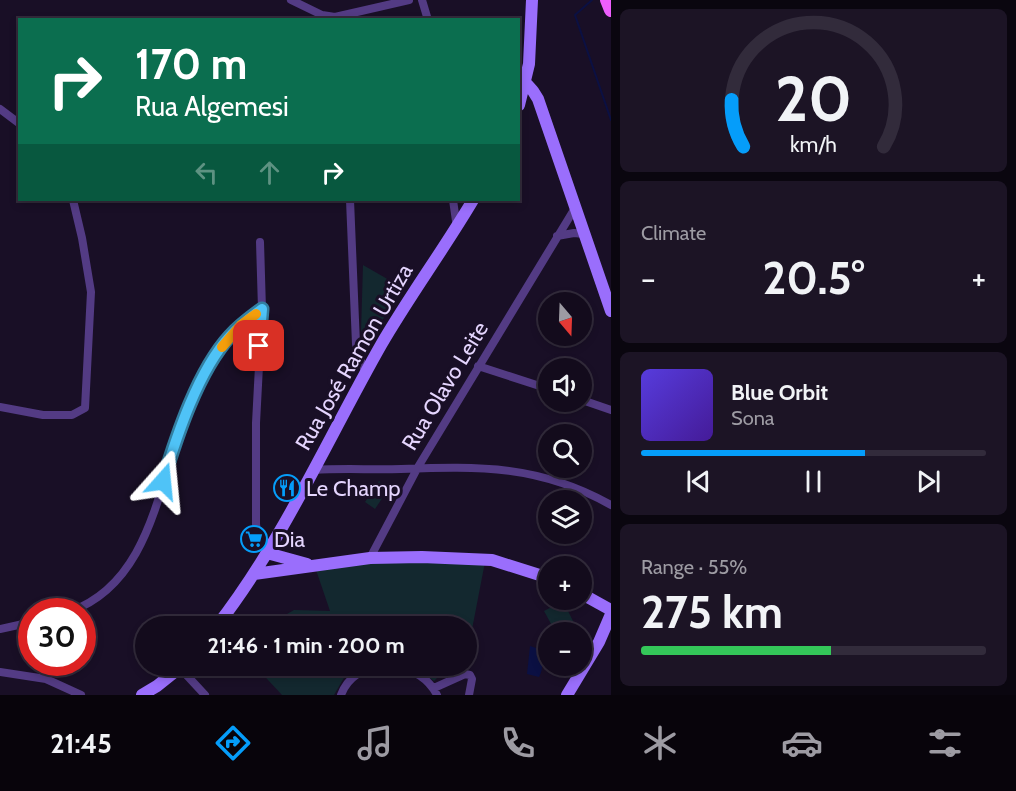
<!DOCTYPE html>
<html lang="en">
<head>
<meta charset="utf-8">
<style>
	:root { --surface:#130b1c; --page:#1c1425; --text:#f1f3f6; --muted:#9d9ba3; --line:#322b3b; --accent:#059dfa }
	body { margin:0; font-family:Cabin,sans-serif; background:var(--page); color:var(--text); height:100vh; display:flex; flex-direction:column; font-size:22px; white-space:nowrap }
	* { box-sizing:border-box; margin:0 }
	p { font-size:20px; color:var(--muted) }
	.icon { flex:none; width:33px; height:33px; fill:none; stroke:currentColor; stroke-width:2; stroke-linecap:round; stroke-linejoin:round }
	.map { position:relative; flex:1; overflow:hidden }
	.side { display:flex; flex-direction:column; gap:9px; padding:9px; background:#0a060f; width:405px }
	.side>* { flex:none }
	.hud { position:absolute; left:18px; top:18px; width:502px; height:183px; border-radius:0px; box-shadow:0 3px 9px #0003,0 0 0 2px var(--line); background:#0b6e4f; color:#fff; overflow:hidden }
	.needle { width:39px; rotate:161deg }
	.fabs { position:absolute; left:538px; top:292px; display:grid; gap:12px }
	.fabs a { display:grid; place-items:center; width:54px; height:54px; border-radius:50%; background:var(--surface); box-shadow:0 3px 9px #0003,0 0 0 2px var(--line); font-size:30px }
	.speed { position:absolute; left:18px; top:598px; display:flex; gap:12px; font-size:30px; font-weight:700; text-align:center }
	.speed>* { display:grid; place-content:center; width:78px; height:78px; border-radius:50%; background:var(--surface); box-shadow:0 3px 9px #0003,0 0 0 2px var(--line); line-height:1 }
	.speed .limit { border:9px solid #d22; background:#fff; color:#111 }
	.pin { position:absolute; display:grid; place-items:center; width:51px; height:51px; color:#fff; margin:-26px; border-radius:12px; box-shadow:0 3px 9px #0006 }
	.me { position:absolute; width:66px; margin:-33px; rotate:18deg; stroke-linejoin:round; filter:drop-shadow(0 0 4px #0008) }
	.turn { display:flex; align-items:center; gap:21px; height:126px; padding:0 18px; font-size:27px }
	.turn .icon { width:78px; height:78px; stroke-width:2.5 }
	.turn b { display:block; font-size:42px; line-height:51px }
	.lanes { display:flex; align-items:center; height:57px; padding:0 18px; background:#0003; justify-content:center; gap:30px; direction:ltr }
	.lanes .off { opacity:.35 }
	.big { font-size:45px; font-weight:700; line-height:1.1 }
	.side .tile { flex:1; display:flex; flex-direction:column; justify-content:center; gap:9px; min-width:0; padding:0 21px; border-radius:9px; background:var(--page) }
	.side .dial { align-items:center; gap:0 }
	.dial svg { height:156px; overflow:visible; fill:none; stroke:var(--line); stroke-width:7; stroke-linecap:round; text-anchor:middle }
	.dial text { fill:var(--text); stroke:none }
	.song { display:flex; align-items:center; gap:18px }
	.cover { width:72px; height:72px; border-radius:9px; background:linear-gradient(135deg,hsl(250 70% 55%),hsl(260 70% 35%)) }
	.played { height:6px; border-radius:3px; background:linear-gradient(90deg,var(--accent) 65%,var(--line) 65%) }
	.keys { display:flex; justify-content:space-around; direction:ltr }
	.heat { display:flex; justify-content:space-between; align-items:center; font-size:33px; direction:ltr }
	.charge { height:9px; border-radius:4px; background:linear-gradient(90deg,#34c759 55%,var(--line) 0) }
	.trip { position:absolute; left:135px; top:616px; width:342px; height:60px; border-radius:30px; background:var(--surface); box-shadow:0 3px 9px #0003,0 0 0 2px var(--line); font-weight:700; line-height:60px; text-align:center }
	.dock { display:flex; height:96px; justify-content:space-around; align-items:center; background:#08040b; color:var(--muted) }
	.dock .icon { width:42px; height:42px }
	.dock .selected { color:var(--accent) }
	.dock b { font-size:27px; color:var(--text) }
	main { display:flex; flex:1; min-height:0 }
	.map>svg:first-child { display:block }
	.green { fill:#13282f }
	.water { fill:#0b1043 }
	.lines { fill:none; stroke-linecap:round; stroke-linejoin:round }
	.stream { stroke:#0b1043; stroke-width:2 }
	.street { stroke:#533b84; stroke-width:8 }
	.secondary { stroke:#9a6efc; stroke-width:12 }
	.primary { stroke:#ed5efc; stroke-width:14 }
	.route-casing { stroke:#337fa1; stroke-width:15 }
	.route { stroke:#4fc3f7; stroke-width:10 }
	.slow { stroke:#f59e0b; stroke-width:10 }
	.labels { text-anchor:middle; dominant-baseline:central; stroke-width:6; stroke-linejoin:round; paint-order:stroke }
	.street-label { font-size:22px; fill:#e5d5fe; stroke:#190f26 }
	.poi-label { font-size:22px; fill:#e5d5fe; stroke:#190f26; text-anchor:start }
</style>
</head>
<body>
<main>
<div class="map">
<svg width="611" height="695" viewBox="0 0 611 695">
	<rect width="100%" height="100%" fill="#190f26"/>
	<path class="green" d="M 363,265 L 403,288 L 371,338 L 366,339 L 361,337 L 361,332 Z
		M 379,481 L 389,488 L 375,509 L 365,502 Z
		M 361,561 L 485,562 L 469,645 L 467,648 L 466,627 L 279,627 L 287,614 L 294,610 L 330,611 L 315,567 Z
		M 563,601 L 579,633 L 556,633 L 544,611 Z
		M 255,666 L 361,666 L 345,676 L 334,695 L 282,695 Z
		M 413,666 L 449,666 L 434,681 Z"/>
	<path class="water" d="M 530,646 L 539,649 C 542,658 544,669 539,677 L 527,674 Z"/>
	<g class="lines">
		<path class="stream" d="M 592,0 L 575,15 L 611,120"/>
		<path class="street" d="M 291,0 L 322,15 L 335,17 L 409,0
			M 422,0 L 428,20
			M 0,109 L 20,124
			M 350,200 L 356,344 L 358,354 L 366,373
			M 453,200 L 457,228
			M 557,236 L 574,233 L 584,234
			M 260,242 L 262,309 L 256,423 L 256,524 L 258,538 L 267,553
			M 478,366 L 549,389
			M 582,400 L 611,410
			M 0,407 L 43,415 L 72,415 L 85,408 L 91,292 L 82,238 L 73,200
			M 314,470 C 343,468 372,470 401,469 C 480,466 540,465 611,505
			M 370,558 L 418,467 L 575,208
			M 69,612 C 151,583 158,485 185,415 C 195,390 213,355 231,336 C 240,325 251,317 262,309
			M 0,629 L 32,622
			M 397,666 C 414,670 429,679 437,695
			M 180,668 L 205,695
			M 0,672 L 46,679 L 81,695
			M 434,688 L 465,674 L 470,675 L 472,679 L 469,695
			M 341,695 C 348,676 364,668 383,666"/>
		<path class="secondary" d="M 525,82 L 533,91 L 538,99 L 611,311
			M 519,105 L 529,64 L 532,0
			M 267,553 L 307,564
			M 254,574 L 370,558 L 422,557 L 492,560 L 549,578
			M 582,594 L 611,610
			M 216,627 C 283,541 327,440 381,345 C 410,295 444,249 473,200
			M 142,695 L 157,686 L 182,666
			M 567,695 L 599,642 L 611,614"/>
		<path class="primary" d="M 607,0 L 611,10"/>
	</g>
	<g class="lines">
		<defs>
			<path id="route" d="M 163,481 C 177,435 198,371 230,336 C 240,325 251,317 262,309 L 259,346"/>
		</defs>
		<use href="#route" class="route-casing"/>
		<use href="#route" class="route"/>
		<path class="slow" d="M 222,347 L 241,325 L 256,314"/>
	</g>
	<defs>
		<symbol id="restaurant-ring" viewBox="-11 -11 22 22"><circle r="9.5" fill="#190f26" stroke="#059dfa" stroke-width="1.5"/><path d="M-5-6h1v4h1v-4h1v4h1v-4h1v5L-1.5 .5V6h-2V.5L-5-1ZM5-6V6H3V1.5H1.5Q1.5-4 5-6Z" fill="#059dfa"/></symbol>
		<symbol id="supermarket-ring" viewBox="-11 -11 22 22"><circle r="9.5" fill="#190f26" stroke="#059dfa" stroke-width="1.5"/><path d="M-6-5.5h2.5l.6 2H6L4.5 2H-2.5L-4.4-4H-6ZM-1.5 3.2a1.3 1.3 0 1 0 .1 0ZM3 3.2a1.3 1.3 0 1 0 .1 0Z" fill="#059dfa"/></symbol>
	</defs>
	<g fill-rule="evenodd">
		<use href="#restaurant-ring" x="272" y="473" width="30" height="30"/>
		<use href="#supermarket-ring" x="239" y="524" width="30" height="30"/>
	</g>
	<g class="labels">
		<g class="street-label">
			<text transform="translate(354 357) rotate(-60)">Rua José Ramon Urtiza</text>
			<text transform="translate(445 386) rotate(-59)">Rua Olavo Leite</text>
		</g>
		<g class="poi-label">
			<text x="306" y="488">Le Champ</text>
			<text x="274" y="539">Dia</text>
		</g>
	</g>
</svg>
<div class="fabs">
<a><svg class="needle" viewBox="-14 -14 28 28"><path d="M0-13l5 13h-10z" fill="#e53935"/><path d="M0 13l5-13h-10z" fill="#9d9ba3"/></svg></a>
<a><svg class="icon" aria-label="sound" viewBox="0 0 24 24"><path d="M4 9h4l5-4v14l-5-4H4zM17 9q2 3 0 6"/></svg></a>
<a><svg class="icon" aria-label="search" viewBox="0 0 24 24"><circle cx="10" cy="10" r="6"/><path d="M15 15l6 6"/></svg></a>
<a><svg class="icon" aria-label="layers" viewBox="0 0 24 24"><path d="M12 4l9 5-9 5-9-5zM3 14l9 5 9-5"/></svg></a>
<a>+</a>
<a>−</a>
</div>
<div class="speed"><div class="limit">30</div></div>
<div class="pin" style="left:259px;top:346px;background:#d93025"><svg class="icon" aria-label="arrive" viewBox="0 0 24 24"><path d="M6 21V4h12l-3 4 3 4H6"/></svg></div>
<svg class="me" style="left:163px;top:481px" viewBox="-20 -20 40 40"><path d="M0-17L14 15 0 8-14 15z" fill="#4fc3f7" stroke="#fff" stroke-width="4"/></svg>
<div class="trip">21:46 · 1 min · 200 m</div>
<div class="hud">
<div class="turn"><svg class="icon" aria-label="right" viewBox="0 0 24 24"><path d="M7 20v-9h11M14 6l5 5-5 5"/></svg><div><b>170 m</b>Rua Algemesi</div></div>
<div class="lanes"><svg class="icon off" aria-label="left" viewBox="0 0 24 24"><path d="M17 20v-9H6M10 6l-5 5 5 5"/></svg><svg class="icon off" aria-label="ahead" viewBox="0 0 24 24"><path d="M12 20V5M6 11l6-6 6 6"/></svg><svg class="icon" aria-label="right" viewBox="0 0 24 24"><path d="M7 20v-9h11M14 6l5 5-5 5"/></svg></div>
</div>
</div>
<section class="side">
<div class="tile dial"><svg viewBox="0 0 100 80">
<path d="M14 69A42 42 0 1 1 86 69"/>
<path d="M14 69A42 42 0 0 1 8 45" stroke="#059dfa"/>
<text x="50" y="56" font-size="32" font-weight="700">20</text>
<text x="50" y="72" font-size="11">km/h</text>
</svg></div>
<div class="tile"><p>Climate</p>
<div class="heat"><a>−</a><b class="big">20.5°</b><a>+</a></div>
</div>
<div class="tile">
<div class="song"><i class="cover"></i><div><b>Blue Orbit</b><p>Sona</p></div></div>
<div class="played"></div>
<div class="keys"><svg class="icon" aria-label="previous" viewBox="0 0 24 24"><path d="M18 5L8 12l10 7zM5 5v14"/></svg><svg class="icon" aria-label="pause" viewBox="0 0 24 24"><path d="M8 5v14M16 5v14"/></svg><svg class="icon" aria-label="next" viewBox="0 0 24 24"><path d="M6 5l10 7-10 7zM19 5v14"/></svg></div>
</div>
<div class="tile"><p>Range · 55%</p><b class="big">275 km</b><div class="charge"></div></div>
</section>
</main>
<nav class="dock">
<b>21:45</b>
<svg class="icon selected" aria-label="directions" viewBox="0 0 24 24"><path d="M12 3l9 9-9 9-9-9zM9 14v-3h6M13 9l2 2-2 2"/></svg>
<svg class="icon" aria-label="music" viewBox="0 0 24 24"><path d="M9 18V5l10-2v13"/><circle cx="6" cy="18" r="3"/><circle cx="16" cy="16" r="3"/></svg>
<svg class="icon" aria-label="phone" viewBox="0 0 24 24"><path d="M5 4h4l2 5-3 2q2 4 5 5l2-3 5 2v4C11 20 4 13 5 4z"/></svg>
<svg class="icon" aria-label="climate" viewBox="0 0 24 24"><path d="M12 3v18M4 7l16 10M4 17L20 7"/></svg>
<svg class="icon" aria-label="car" viewBox="0 0 24 24"><path d="M5 17H2v-5l4-1 3-4h7l3 4 3 1v5h-3M9 17h6M6 11h13"/><circle cx="7" cy="17" r="2"/><circle cx="17" cy="17" r="2"/></svg>
<svg class="icon" aria-label="filters" viewBox="0 0 24 24"><path d="M4 7h16M4 17h16"/><circle cx="9" cy="7" r="2"/><circle cx="15" cy="17" r="2"/></svg>
</nav>
</body>
</html>
